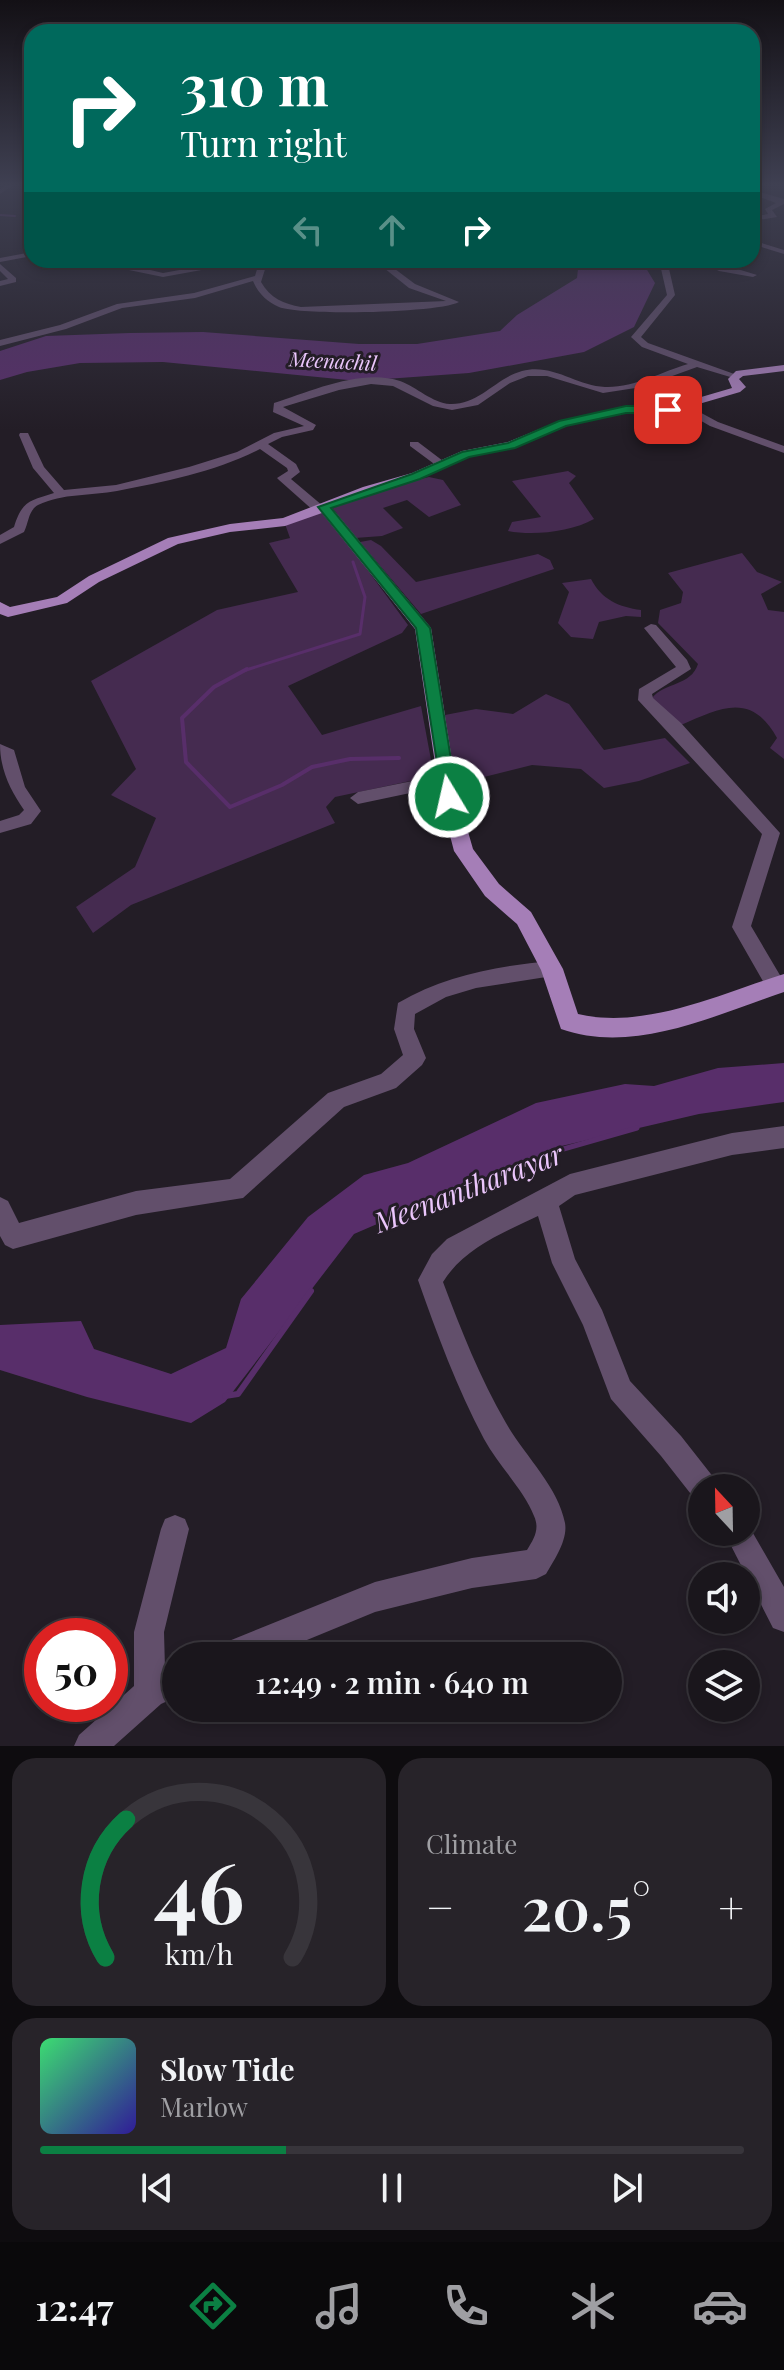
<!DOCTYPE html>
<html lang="en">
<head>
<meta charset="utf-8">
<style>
	:root { --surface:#1a161c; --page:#272329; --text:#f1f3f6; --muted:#9f9fa3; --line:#38353b; --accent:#0b8043 }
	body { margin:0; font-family:"Playfair Display",serif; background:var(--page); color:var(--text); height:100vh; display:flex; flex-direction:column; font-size:30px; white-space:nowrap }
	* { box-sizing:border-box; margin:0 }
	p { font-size:26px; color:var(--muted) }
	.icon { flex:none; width:44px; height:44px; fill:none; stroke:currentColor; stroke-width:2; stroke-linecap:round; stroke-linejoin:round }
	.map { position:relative; height:1746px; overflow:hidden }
	.details { display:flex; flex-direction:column; gap:12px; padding:12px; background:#0e0c0f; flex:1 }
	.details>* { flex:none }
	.top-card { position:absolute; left:24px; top:24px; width:736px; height:244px; border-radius:24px; box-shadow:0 4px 12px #0003,0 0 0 2px var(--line); background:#00695c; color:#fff; overflow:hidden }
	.needle { width:52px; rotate:338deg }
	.fabs { position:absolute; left:688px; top:1474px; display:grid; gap:16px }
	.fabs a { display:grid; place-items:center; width:72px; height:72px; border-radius:50%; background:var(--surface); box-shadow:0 4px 12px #0003,0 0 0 2px var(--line); font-size:40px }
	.speed { position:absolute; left:24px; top:1618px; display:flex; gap:16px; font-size:40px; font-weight:700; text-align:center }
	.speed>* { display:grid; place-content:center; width:104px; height:104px; border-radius:50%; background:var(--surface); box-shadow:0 4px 12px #0003,0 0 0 2px var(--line); line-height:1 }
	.speed .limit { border:12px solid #d22; background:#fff; color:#111 }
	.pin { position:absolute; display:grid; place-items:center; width:68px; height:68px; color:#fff; margin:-34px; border-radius:16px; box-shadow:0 4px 12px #0006 }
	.me { position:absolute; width:88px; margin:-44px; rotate:351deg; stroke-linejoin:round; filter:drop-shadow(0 0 6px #0008) }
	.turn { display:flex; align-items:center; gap:28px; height:168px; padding:0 24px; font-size:36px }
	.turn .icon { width:104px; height:104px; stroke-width:2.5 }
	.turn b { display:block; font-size:56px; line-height:68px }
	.lanes { display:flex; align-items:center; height:76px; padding:0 24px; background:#0003; justify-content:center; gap:40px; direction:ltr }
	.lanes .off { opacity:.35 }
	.big { font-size:60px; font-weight:600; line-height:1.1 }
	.details .card { flex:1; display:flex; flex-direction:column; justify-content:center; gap:12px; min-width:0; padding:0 28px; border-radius:24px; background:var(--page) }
	.details .dial { align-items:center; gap:0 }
	.dial svg { height:208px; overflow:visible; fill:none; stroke:var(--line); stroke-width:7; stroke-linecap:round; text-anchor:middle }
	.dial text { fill:var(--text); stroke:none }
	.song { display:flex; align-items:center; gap:24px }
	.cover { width:96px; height:96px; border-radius:12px; background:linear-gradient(135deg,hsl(140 70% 55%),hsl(250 70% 35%)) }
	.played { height:8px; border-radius:4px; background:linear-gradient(90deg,var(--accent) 35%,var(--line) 35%) }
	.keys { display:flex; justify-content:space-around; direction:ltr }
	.heat { display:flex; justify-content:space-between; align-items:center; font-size:44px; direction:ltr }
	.details .tiles { flex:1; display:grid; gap:12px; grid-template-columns:1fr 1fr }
	.card:last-child { grid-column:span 2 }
	.trip { position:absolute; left:162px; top:1642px; width:460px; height:80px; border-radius:40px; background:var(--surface); box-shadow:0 4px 12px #0003,0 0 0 2px var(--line); font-weight:600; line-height:80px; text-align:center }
	.tab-bar { display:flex; height:128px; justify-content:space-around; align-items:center; background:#0a090b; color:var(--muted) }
	.tab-bar .icon { width:56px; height:56px }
	.tab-bar .selected { color:var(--accent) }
	.tab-bar b { font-size:36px; color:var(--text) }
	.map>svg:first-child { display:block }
	.green { fill:#452b50 }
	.water { fill:#582e6a }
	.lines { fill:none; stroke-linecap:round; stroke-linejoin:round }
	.stream-far4 { stroke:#582e6a; stroke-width:2 }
	.stream-far3 { stroke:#582e6a; stroke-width:3 }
	.stream-far2 { stroke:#582e6a; stroke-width:4 }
	.stream-far1 { stroke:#582e6a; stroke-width:5 }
	.stream { stroke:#582e6a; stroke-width:6 }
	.minor { fill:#624f6b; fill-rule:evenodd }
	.major { fill:#a57eb7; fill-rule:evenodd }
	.route { fill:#0b8043; stroke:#07532c; stroke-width:2 }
	.labels { text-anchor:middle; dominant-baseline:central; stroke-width:6; stroke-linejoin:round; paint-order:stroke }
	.far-water-label { font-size:20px; font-style:italic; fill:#ebc6fc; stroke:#231d26 }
	.near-water-label { font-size:28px; font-style:italic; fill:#ebc6fc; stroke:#231d26 }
</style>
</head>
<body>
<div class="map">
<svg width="784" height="1746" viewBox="0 0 784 1746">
	<rect width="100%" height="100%" fill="#231d26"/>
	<path class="green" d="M 568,471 L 576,476 L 569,483 L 594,519 C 571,532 533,536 508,531 L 512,522 L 541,517 L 512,481 Z
		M 429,477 L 443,480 L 461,505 L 429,517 L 407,500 L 383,508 L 403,528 L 382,536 L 355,538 L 332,507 L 388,487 Z
		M 324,511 L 408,625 L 402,633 L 288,686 L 322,735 L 421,706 L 434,776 L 335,797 L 326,807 L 335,823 L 131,905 L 93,933 L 76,907 L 135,867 L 156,818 L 111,795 L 136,769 L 91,681 L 217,610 L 298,592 L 269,543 L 290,538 L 285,524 Z
		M 371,540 L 381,546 L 416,582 L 538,554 L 550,560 L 554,569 L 421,614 L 360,542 Z
		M 742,553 L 757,572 L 782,582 L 761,594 L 768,610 L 784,612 L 784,759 L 770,748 L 777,738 C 751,691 720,708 681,725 L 652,698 C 665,682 691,686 698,664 L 658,623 L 660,610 L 681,603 L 683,592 L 668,573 Z
		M 591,579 C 602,600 619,607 641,610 L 641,617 L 626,616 L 599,622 L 593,639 L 571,637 L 558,623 L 569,592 L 562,583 Z
		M 546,694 L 569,704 L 604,750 L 665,738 L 690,763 L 639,781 L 604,788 L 581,769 L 532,765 L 456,784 L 445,715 L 476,709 L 513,714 Z"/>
	<path class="water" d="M 579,260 L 641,260 L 655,283 L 634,327 L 584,352 L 469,373 L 358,381 L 163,362 L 80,363 L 27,372 L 0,380 L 0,351 L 46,336 L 130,333 L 203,332 L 359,344 L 417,344 L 500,331 L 517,315 L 577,278 Z
		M 784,1063 L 784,1102 L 699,1114 L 553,1148 L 354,1234 L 225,1402 L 191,1423 L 87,1397 L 0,1370 L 0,1325 L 81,1321 L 94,1349 L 171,1374 L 226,1348 L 241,1299 L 308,1217 L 364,1175 L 408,1163 L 536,1103 L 625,1084 L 654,1086 L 718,1068 Z"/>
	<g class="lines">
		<path class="stream-far4" d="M 0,215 L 15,216"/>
		<path class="stream-far3" d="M 243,671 L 360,634 L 365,597 L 353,562"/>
		<path class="stream-far2" d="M 247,669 L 214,687 L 182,718 L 186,762 L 230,807 L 282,785 L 312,767 L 350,759 L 399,758"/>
		<path class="stream-far1" d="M 493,1174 L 532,1158 L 637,1128"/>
		<path class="stream" d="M 225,1396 L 238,1394 L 311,1291"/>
		<path class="minor" d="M 6,185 L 13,185 L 0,194 L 0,189 Z
			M 752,190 L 784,199 L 784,204 L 772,210 L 777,217 L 752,221 L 752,217 L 768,214 L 765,209 L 776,203 L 752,194 Z
			M 752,240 L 784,250 L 784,254 L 752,244 Z
			M 32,252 L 32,256 L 0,262 L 0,258 Z
			M 122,260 L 132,260 L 135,263 L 133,266 L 163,273 L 218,263 L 268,260 L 261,282 C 270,298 284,304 301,307 L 446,301 L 409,288 L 374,260 L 383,260 L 415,284 L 459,302 C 439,313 302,316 279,307 C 267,302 258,293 253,281 L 195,298 L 122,308 L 66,329 L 0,346 L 0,340 L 60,325 L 117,304 L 194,293 L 255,276 L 258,266 L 218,267 L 163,277 L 124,269 L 126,263 Z
			M 659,260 L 667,260 L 675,295 L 641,337 L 648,343 L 737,375 L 737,379 L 697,367 L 642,387 L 603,393 L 547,376 L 528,376 L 510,383 L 478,405 L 452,410 L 433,406 L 393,386 L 371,384 L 339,390 L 283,407 L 316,425 L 313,430 L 282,437 L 268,444 L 296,464 L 300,472 L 291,479 L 323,506 L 323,512 L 315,512 L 279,480 L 277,478 L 288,471 L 287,468 L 260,449 C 218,471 164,482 117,491 C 91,496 63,493 38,505 C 28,511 29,522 24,532 L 0,544 L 0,535 L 14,527 C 22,501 29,501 54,493 L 33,468 L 19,435 L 20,433 L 28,433 L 44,467 L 64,490 L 116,485 L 189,467 L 237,452 L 274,433 L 304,426 L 273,412 L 274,403 C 311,391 362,368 400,381 C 417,387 432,403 450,404 C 479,405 496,378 522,371 C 553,363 576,386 605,387 C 634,388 661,372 688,364 L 642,347 L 631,337 L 667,295 Z
			M 698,260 L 708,260 L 757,275 L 753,277 L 719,271 Z
			M 0,264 L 16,278 L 16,282 L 0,286 L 0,281 L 8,279 L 0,271 Z
			M 681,402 L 718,422 L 784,446 L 784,453 L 710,426 L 677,407 L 677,403 Z
			M 410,442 L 418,442 L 447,464 L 437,466 L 410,446 Z
			M 651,624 L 656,625 L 687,660 L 691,669 L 652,694 L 653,698 L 681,723 L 780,833 L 751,926 L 784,982 L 782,990 L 775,992 L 768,990 L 732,927 L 762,834 L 638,700 L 639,689 L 676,667 L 644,628 Z
			M 0,744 L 14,750 L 25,787 L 41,811 L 31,824 L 0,833 L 0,821 L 19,815 L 24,810 C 10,790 0,769 0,744 Z
			M 447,774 L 453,776 L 455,780 L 453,784 L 358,804 L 350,798 L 358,792 Z
			M 552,961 L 559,963 L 562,969 L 559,975 L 476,988 L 446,997 L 415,1014 L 414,1029 L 426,1058 L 422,1065 L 396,1088 L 344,1107 L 243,1198 L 136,1215 L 13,1249 L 5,1245 L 0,1236 L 0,1197 L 8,1201 L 19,1223 L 136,1191 L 230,1179 L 328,1093 L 381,1074 L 403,1055 L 394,1029 L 398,1003 C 446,975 498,966 552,961 Z
			M 784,1126 L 784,1148 L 732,1155 L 575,1195 L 559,1206 L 575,1259 L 602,1310 L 630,1381 L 681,1436 L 714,1478 L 718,1488 L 702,1488 L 702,1501 L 694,1498 L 661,1456 L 611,1399 L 583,1325 L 552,1263 L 538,1216 C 503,1233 464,1248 443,1282 C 461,1330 480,1378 506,1423 C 524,1455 558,1486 565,1523 C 568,1540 554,1560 546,1574 L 536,1579 L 472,1588 L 375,1612 L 268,1656 L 215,1656 L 219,1645 L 375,1582 L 472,1558 L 527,1550 C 534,1539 540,1529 534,1516 C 524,1490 498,1465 484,1439 C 457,1388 437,1334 418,1280 L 432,1254 L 447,1239 L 570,1174 L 732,1133 Z
			M 175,1515 L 185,1519 L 189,1529 L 164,1632 L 165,1669 L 176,1664 L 176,1697 L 161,1704 L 114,1746 L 74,1746 L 79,1735 L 134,1686 L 134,1632 L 161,1529 L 165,1519 Z
			M 746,1521 L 784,1587 L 784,1632 L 773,1628 L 724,1532 L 746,1532 Z"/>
		<path class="major" d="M 784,365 L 784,371 L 743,376 L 739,379 L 746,387 L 740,392 L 668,413 L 626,412 L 567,426 L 515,448 L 469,457 L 420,479 L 332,508 L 431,628 L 458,797 L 473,849 L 499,884 L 531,912 L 563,969 L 578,1014 C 645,1030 720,994 784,974 L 784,992 C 715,1015 634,1055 561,1029 L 541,970 L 517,924 L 485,896 L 454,851 L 440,797 L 415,629 L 322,513 L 285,526 L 230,532 L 178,544 L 99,582 L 67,603 L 8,617 L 0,614 L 0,602 L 10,607 L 57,597 L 89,576 L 168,538 L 230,524 L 283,518 L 363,487 L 412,473 L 462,451 L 508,442 L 559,421 L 626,406 L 667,407 L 732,388 L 728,379 L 736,371 Z"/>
	</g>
	<linearGradient id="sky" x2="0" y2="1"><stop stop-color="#131015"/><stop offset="0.43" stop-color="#3f4052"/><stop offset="1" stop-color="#3f4052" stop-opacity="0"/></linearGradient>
	<rect width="784" height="430" fill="url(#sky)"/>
	<path class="route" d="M 626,406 L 668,406 L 673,410 L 668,413 L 626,413 L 566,426 L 515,448 L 469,457 L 420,479 L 331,508 L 430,628 L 457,797 L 449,803 L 443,801 L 416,628 L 318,507 L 412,474 L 462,452 L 508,443 L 559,421 Z"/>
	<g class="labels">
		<g class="far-water-label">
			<text transform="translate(333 360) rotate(3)">Meenachil</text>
		</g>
		<g class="near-water-label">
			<text transform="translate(468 1187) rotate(-21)">Meenantharayar</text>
		</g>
	</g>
</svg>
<div class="fabs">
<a><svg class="needle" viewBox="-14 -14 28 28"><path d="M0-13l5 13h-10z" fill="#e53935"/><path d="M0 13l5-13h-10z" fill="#9f9fa3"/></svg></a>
<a><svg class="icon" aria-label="sound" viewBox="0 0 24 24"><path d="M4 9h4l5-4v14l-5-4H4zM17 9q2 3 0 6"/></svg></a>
<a><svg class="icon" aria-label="layers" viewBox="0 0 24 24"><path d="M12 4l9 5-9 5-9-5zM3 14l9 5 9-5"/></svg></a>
</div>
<div class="speed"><div class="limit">50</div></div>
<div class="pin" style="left:668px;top:410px;background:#d93025"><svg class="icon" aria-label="arrive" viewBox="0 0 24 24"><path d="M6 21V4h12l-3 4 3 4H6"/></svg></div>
<svg class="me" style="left:449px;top:797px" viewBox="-20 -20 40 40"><circle r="17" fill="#0b8043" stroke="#fff" stroke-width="3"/><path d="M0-11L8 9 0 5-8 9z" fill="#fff"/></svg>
<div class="trip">12:49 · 2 min · 640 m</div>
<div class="top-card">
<div class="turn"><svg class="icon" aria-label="right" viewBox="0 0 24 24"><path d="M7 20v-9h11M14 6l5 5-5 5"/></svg><div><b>310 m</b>Turn right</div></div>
<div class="lanes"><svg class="icon off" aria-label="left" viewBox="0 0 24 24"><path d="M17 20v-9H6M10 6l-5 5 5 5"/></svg><svg class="icon off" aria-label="ahead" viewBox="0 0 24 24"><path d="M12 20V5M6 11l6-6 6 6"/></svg><svg class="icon" aria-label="right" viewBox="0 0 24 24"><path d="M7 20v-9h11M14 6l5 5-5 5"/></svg></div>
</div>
</div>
<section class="details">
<div class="tiles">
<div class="card dial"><svg viewBox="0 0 100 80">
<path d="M14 69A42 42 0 1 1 86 69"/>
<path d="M14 69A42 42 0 0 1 22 16" stroke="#0b8043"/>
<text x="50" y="56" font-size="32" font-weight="700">46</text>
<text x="50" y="72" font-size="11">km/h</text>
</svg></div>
<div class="card"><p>Climate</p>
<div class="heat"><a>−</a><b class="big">20.5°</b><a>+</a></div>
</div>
<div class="card">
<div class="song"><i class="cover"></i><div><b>Slow Tide</b><p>Marlow</p></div></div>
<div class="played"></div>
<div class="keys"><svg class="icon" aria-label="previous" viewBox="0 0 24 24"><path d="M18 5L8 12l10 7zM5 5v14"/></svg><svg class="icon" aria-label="pause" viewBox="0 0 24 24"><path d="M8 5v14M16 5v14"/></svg><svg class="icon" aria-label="next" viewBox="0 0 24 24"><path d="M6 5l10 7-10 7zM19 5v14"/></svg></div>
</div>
</div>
</section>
<nav class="tab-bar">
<b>12:47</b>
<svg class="icon selected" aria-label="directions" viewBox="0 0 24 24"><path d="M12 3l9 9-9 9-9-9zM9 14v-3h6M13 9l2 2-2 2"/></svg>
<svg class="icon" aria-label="music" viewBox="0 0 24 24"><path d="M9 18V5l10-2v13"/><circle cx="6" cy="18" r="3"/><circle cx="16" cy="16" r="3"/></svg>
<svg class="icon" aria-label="phone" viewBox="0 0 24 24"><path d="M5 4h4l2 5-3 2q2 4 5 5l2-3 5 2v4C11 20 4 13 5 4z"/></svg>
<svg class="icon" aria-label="climate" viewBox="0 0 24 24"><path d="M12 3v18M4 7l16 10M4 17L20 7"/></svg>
<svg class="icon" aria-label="car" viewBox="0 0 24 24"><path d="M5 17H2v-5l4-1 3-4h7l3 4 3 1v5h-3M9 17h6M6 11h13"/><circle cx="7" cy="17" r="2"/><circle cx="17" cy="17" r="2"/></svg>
</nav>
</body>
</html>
